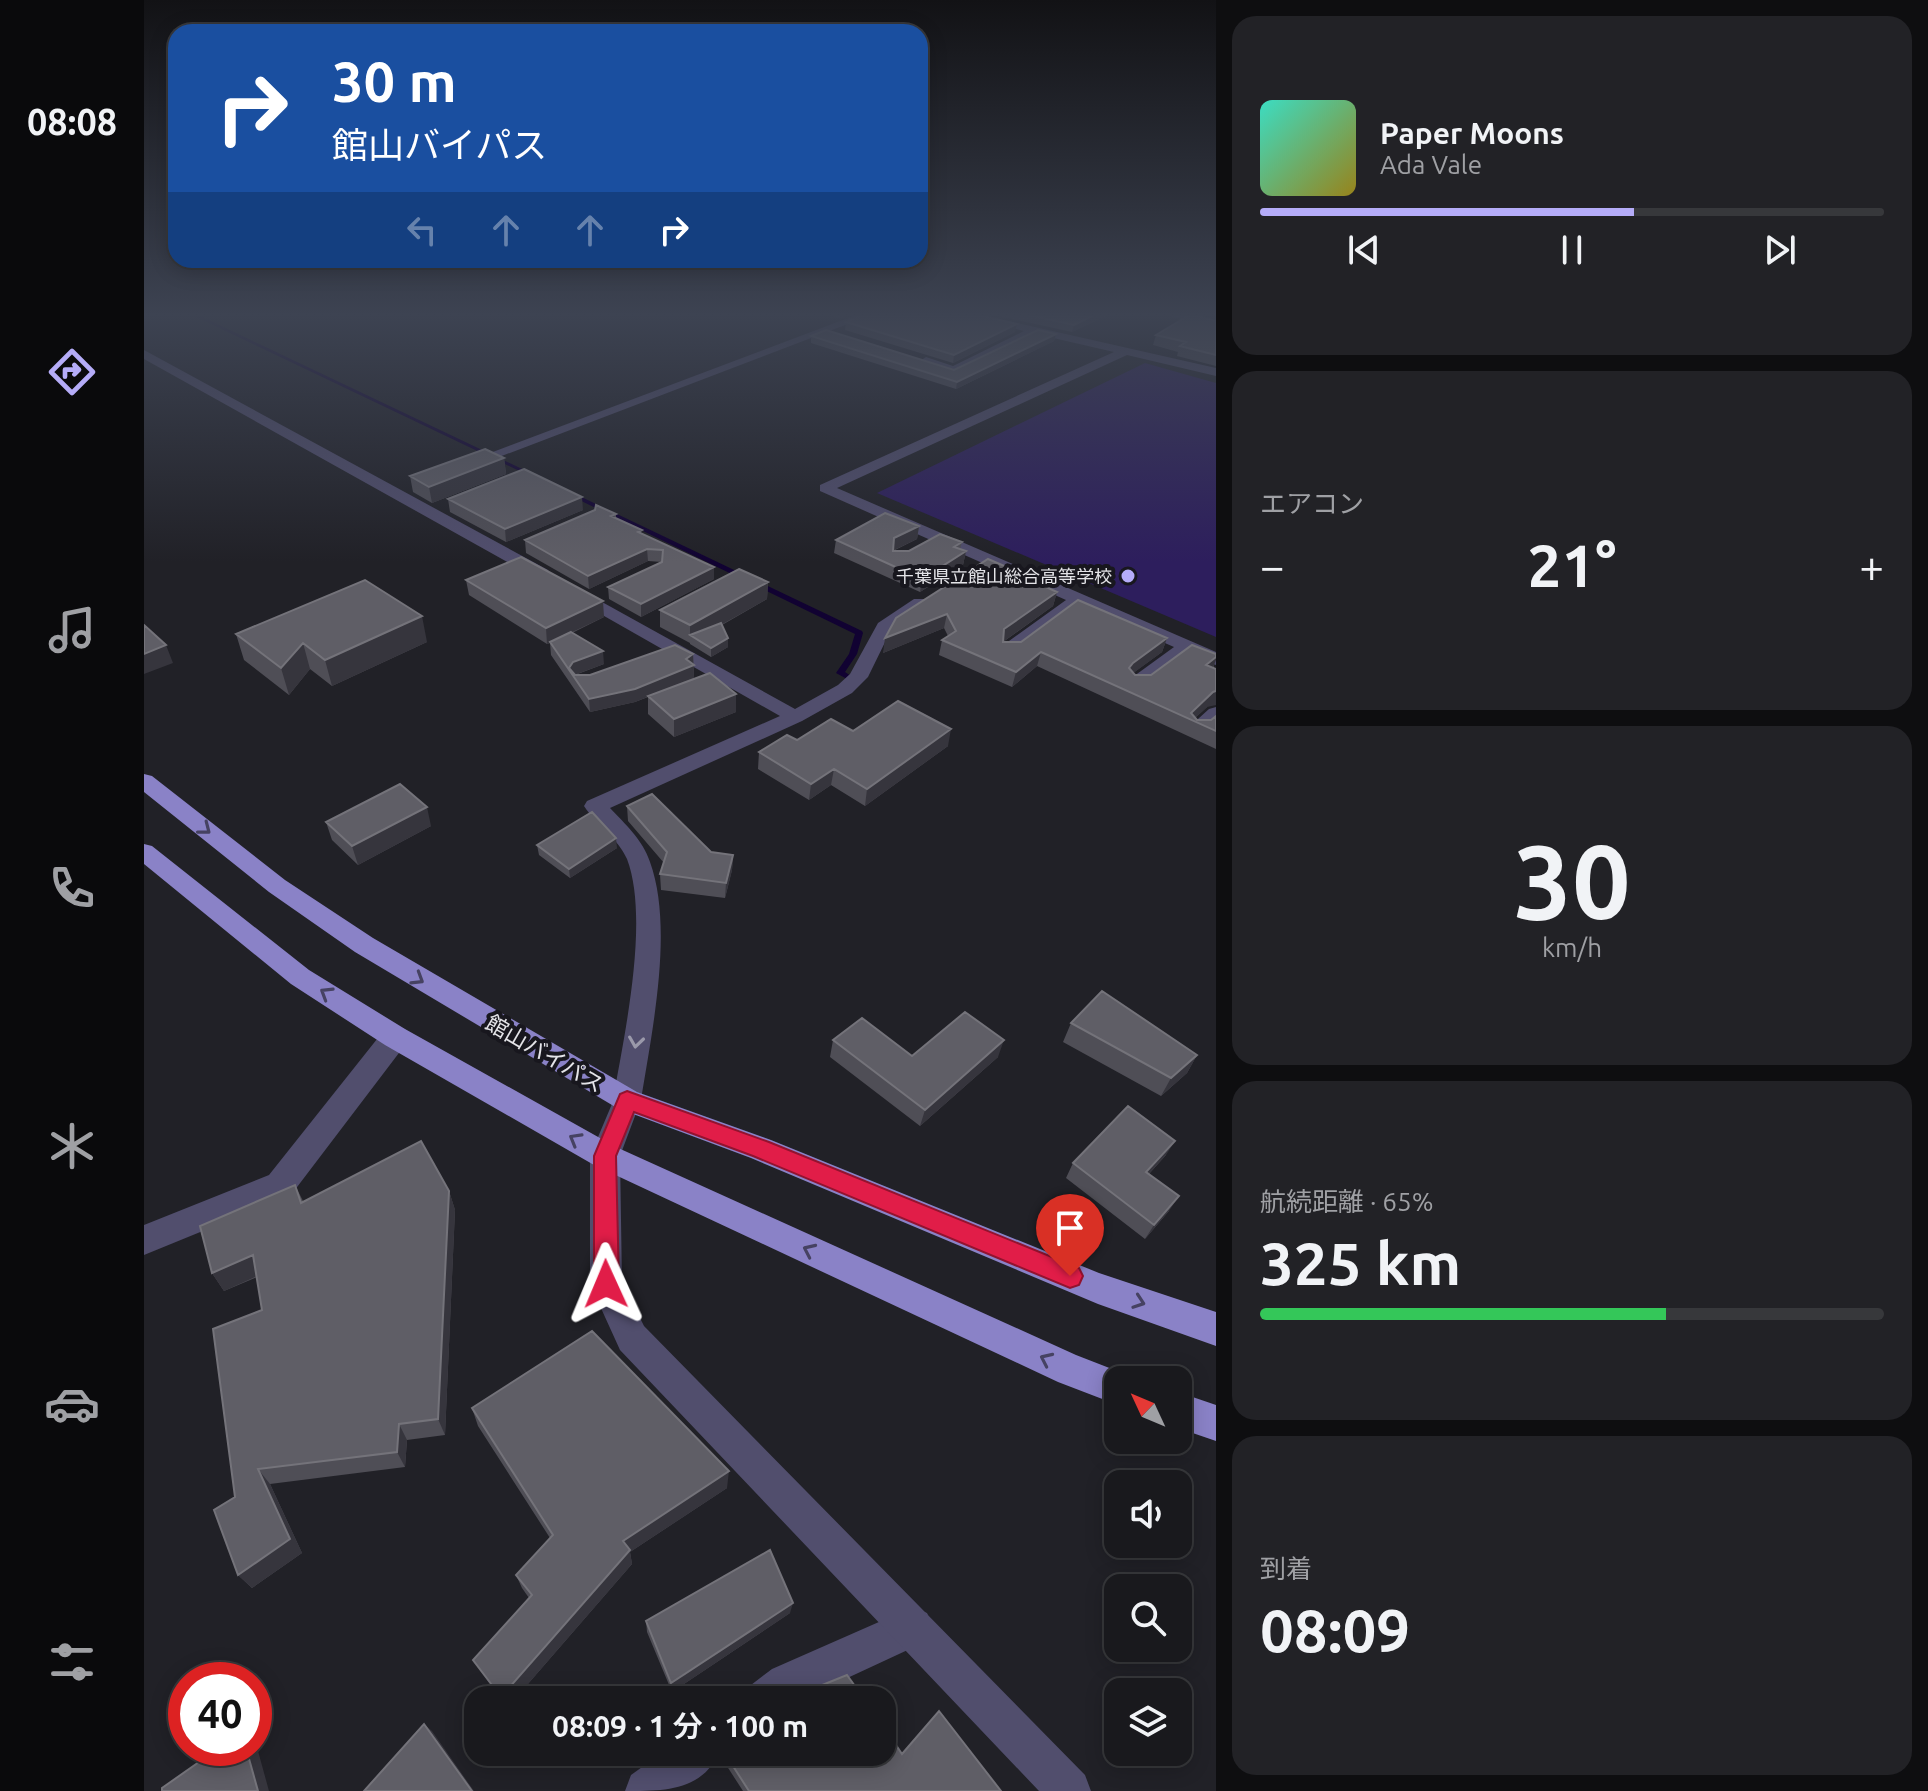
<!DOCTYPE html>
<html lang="ja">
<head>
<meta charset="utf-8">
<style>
	:root { --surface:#19191d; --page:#222226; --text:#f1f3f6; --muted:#9fa0a4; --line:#37383b; --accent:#b5acf8 }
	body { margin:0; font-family:Ubuntu,"Noto Sans JP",sans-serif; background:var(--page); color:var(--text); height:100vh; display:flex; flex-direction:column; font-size:30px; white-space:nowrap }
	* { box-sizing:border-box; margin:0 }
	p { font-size:26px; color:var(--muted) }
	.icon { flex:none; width:44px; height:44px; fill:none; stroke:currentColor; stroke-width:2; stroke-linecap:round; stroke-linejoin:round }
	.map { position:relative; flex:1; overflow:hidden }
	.side { display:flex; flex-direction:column; gap:16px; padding:16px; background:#0e0e10; width:712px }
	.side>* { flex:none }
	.banner { position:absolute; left:24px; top:24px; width:760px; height:244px; border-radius:24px; box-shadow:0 4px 20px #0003,0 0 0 2px var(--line); background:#1a4fa0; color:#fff; overflow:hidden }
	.needle { width:52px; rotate:314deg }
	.tools { position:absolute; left:960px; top:1366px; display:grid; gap:16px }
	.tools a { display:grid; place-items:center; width:88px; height:88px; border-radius:16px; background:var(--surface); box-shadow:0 4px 20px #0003,0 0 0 2px var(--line); font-size:40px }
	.speed { position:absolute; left:24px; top:1662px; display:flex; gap:16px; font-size:40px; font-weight:700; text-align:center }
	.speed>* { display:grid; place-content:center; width:104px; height:104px; border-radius:50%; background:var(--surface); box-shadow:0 4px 20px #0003,0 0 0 2px var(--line); line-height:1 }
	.speed .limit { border:12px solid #d22; background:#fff; color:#111 }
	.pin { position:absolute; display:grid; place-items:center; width:68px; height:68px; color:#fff; margin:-82px -34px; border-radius:50% 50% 50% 0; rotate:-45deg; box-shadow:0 0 8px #0007 }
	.pin .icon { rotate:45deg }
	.me { position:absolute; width:88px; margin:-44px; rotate:359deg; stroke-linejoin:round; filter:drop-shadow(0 0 6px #0008) }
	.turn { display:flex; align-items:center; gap:28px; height:168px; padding:0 32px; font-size:36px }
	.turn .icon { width:104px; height:104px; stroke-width:2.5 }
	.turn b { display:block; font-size:56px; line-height:68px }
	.lanes { display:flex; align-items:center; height:76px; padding:0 32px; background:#0003; justify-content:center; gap:40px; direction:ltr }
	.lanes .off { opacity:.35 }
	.big { font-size:60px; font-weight:600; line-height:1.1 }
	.side .widget { flex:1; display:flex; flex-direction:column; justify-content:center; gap:12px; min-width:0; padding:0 28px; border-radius:24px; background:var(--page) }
	.side .dial { align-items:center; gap:0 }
	.dial b { font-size:104px; line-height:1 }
	.song { display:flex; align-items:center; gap:24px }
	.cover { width:96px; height:96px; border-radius:12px; background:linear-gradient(135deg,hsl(170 70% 55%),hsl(50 70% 35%)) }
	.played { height:8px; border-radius:4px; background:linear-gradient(90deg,var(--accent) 60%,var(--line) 60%) }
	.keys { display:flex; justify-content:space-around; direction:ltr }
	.heat { display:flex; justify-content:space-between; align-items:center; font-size:44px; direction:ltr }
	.charge { height:12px; border-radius:6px; background:linear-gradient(90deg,#34c759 65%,var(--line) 0) }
	.trip { position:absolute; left:320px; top:1686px; width:432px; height:80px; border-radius:24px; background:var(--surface); box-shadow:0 4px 20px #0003,0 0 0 2px var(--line); font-weight:600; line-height:80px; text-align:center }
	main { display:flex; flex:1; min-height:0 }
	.tabs { display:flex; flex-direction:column; width:144px; justify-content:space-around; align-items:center; background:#0a0a0c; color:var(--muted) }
	.tabs .icon { width:56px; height:56px }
	.tabs .on { color:var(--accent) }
	.tabs b { font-size:36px; color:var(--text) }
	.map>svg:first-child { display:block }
	.green { fill:#2d1e5d }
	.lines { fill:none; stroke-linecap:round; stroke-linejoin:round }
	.stream { fill:#110232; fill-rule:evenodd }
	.minor { fill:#514e6d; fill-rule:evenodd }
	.tertiary { fill:#514e6d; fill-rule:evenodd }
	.trunk { fill:#8a82c7; fill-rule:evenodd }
	.wall { fill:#4f4e56 }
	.shaded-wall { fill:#36353d }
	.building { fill:#5f5e66; stroke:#74737a; stroke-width:2 }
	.oneway { stroke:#464262 }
	.oneway2 { stroke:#9a99aa }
	.route { fill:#e11d48; stroke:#92132f; stroke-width:2 }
	.poi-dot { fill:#b5acf8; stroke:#18171e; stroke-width:3 }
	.labels { text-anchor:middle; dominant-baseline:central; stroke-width:8; stroke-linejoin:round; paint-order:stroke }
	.far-poi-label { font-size:18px; fill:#e4e4e8; stroke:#18171e; text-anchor:end }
	.street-label { font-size:22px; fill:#e4e4e8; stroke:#18171e }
</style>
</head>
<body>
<main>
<nav class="tabs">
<b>08:08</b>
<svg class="icon on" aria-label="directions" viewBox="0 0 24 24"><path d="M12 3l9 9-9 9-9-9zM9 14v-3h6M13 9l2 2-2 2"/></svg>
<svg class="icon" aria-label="music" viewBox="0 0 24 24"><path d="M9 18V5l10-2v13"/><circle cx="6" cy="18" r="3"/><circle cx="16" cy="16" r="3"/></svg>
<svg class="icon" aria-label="phone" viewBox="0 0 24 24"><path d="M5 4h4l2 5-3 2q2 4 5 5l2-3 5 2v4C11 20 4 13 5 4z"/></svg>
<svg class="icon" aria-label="climate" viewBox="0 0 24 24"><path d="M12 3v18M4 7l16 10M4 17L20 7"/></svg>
<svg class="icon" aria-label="car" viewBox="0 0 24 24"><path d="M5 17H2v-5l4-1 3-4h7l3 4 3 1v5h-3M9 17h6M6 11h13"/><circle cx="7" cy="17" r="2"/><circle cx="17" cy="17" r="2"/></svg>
<svg class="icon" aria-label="filters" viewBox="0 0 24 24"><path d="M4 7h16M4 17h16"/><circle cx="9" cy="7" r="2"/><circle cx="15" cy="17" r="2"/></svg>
</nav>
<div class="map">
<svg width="1072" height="1791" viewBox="0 0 1072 1791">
	<rect width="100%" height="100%" fill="#212127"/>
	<path class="green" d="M 1001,363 L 1072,383 L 1072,637 L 733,493 Z"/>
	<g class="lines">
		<path class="stream" d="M 42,312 L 48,312 L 393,476 L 388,477 Z
			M 425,493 L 429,493 L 718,631 L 719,633 L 713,654 L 701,672 L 707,676 L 703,679 L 692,673 L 705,654 L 711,634 L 425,495 Z"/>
		<path class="minor" d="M 720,312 L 735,312 L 329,467 L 317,464 Z
			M 805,312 L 824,312 L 1072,368 L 1072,376 L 983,355 L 693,488 L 1072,652 L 1072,665 L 1044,654 L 1000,687 L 986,687 L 983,683 L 986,679 L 1030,647 L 936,606 L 872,654 L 858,654 L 858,646 L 922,600 L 676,491 L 676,485 L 970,352 L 892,334 L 810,374 L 776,361 L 782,357 L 809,366 L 880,331 Z
			M 1013,312 L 1030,312 L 1072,323 L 1072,329 Z
			M 0,350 L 404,570 L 406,574 L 398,579 L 392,578 L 0,359 Z
			M 431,587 L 651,709 L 694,685 L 706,674 L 734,623 L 770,599 L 782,599 L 785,603 L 747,630 L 724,677 L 708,693 L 658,721 L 466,808 C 481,824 499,840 506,862 C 530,928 508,1031 497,1100 L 493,1108 L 483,1112 L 473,1108 L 469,1100 C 480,1036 506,920 483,859 C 474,838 452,825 440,806 L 443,801 L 636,716 L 425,596 L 425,588 Z
			M 1072,707 L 1072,723 L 1061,732 L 1047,732 L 1044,728 L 1065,709 Z
			M 251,1026 L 261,1029 L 265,1037 L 261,1045 L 147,1195 L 0,1255 L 0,1225 L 125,1175 L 241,1029 Z
			M 769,1607 L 783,1613 L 789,1627 L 783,1641 L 656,1700 L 601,1700 L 607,1685 L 628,1669 Z
			M 519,1752 L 576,1752 C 557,1791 522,1791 481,1791 L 487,1775 Z"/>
		<path class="tertiary" d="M 483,1088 L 493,1092 L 497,1100 L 476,1156 L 478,1282 L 500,1326 L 941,1775 L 947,1791 L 895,1791 L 476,1350 L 446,1284 L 446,1156 L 473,1092 Z"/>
		<path class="trunk" d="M 0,774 L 8,776 L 141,880 L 229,938 L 493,1092 L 627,1140 L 955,1273 L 1072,1312 L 1072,1346 L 954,1304 L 607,1158 L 473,1108 L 211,952 L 125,892 L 0,792 Z
			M 0,844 L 8,846 L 165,970 L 261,1029 L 472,1147 L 932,1355 L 986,1376 L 988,1380 L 974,1380 L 974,1405 L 914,1382 L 450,1165 L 241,1045 L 147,984 L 0,864 Z
			M 1034,1392 L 1072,1405 L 1072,1441 L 1034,1428 Z"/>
	</g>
	<path class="wall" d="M 675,312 L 712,312 L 696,318 Z
		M 836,312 L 970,312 L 928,332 Z
		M 1072,321 L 1072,366 L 1033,356 L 1034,352 L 1009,345 L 1012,335 Z
		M 702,322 L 871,332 L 809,363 L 701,330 Z
		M 912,334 L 910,341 L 812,389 L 667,343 L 667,336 L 810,370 Z
		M 360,458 L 362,474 L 288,503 L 269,492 L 266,476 Z
		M 304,499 L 439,510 L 362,542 L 306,512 Z
		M 472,514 L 472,519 L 498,534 L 570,567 L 570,579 L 497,617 L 465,599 L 464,587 L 518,562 L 504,561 L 445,589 L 382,553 L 381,540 Z
		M 775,526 L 773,539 L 749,551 L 765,551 L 818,542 L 816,549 L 822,551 L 819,565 L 776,592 L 690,553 L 692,540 Z
		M 322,580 L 460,617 L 428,633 L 460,664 L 431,675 L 446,675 L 549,654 L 550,678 L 521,690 L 592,712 L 530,737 L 504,714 L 504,697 L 491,702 L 446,712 L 407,655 L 406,643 L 403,644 L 325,595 Z
		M 624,582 L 623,599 L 578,625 L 584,647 L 567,657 L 546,644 L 546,643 L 516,627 L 516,610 Z
		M 904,588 L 913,592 L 909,606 L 859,642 L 1023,638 L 1018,652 L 989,673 L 991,675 L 1007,675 L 1072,654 L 1063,707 L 1051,718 L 1053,720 L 1067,720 L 1072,716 L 1072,749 L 893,666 L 868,687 L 795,655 L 798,640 L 804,636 L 800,628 L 739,653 L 752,618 Z
		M 92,634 L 283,642 L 188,686 L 166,669 L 145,695 L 100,660 Z
		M 709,731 L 804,746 L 721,806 L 687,785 L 665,800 L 614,769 L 615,752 L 653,740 Z
		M 483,806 L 567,852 L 589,855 L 588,870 L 581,898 L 517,890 L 516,874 L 520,863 L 484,821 Z
		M 182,822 L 287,826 L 214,865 L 188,840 Z
		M 393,845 L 473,848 L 426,878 L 395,855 Z
		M 927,1023 L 1053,1055 L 1043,1073 L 1017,1096 L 919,1042 Z
		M 689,1040 L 768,1056 L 854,1057 L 776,1126 L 686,1057 Z
		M 1022,1155 L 1005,1174 L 1025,1211 L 1001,1239 L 922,1178 L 929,1163 Z
		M 151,1185 L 159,1201 L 305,1191 L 311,1210 L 301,1435 L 263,1440 L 261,1467 L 126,1484 L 158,1553 L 108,1588 L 94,1575 L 91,1497 L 118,1310 L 113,1277 L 80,1291 L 68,1273 Z
		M 328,1408 L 583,1488 L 486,1552 L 488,1564 L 370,1700 L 358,1700 L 329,1660 L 385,1598 L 378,1588 L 372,1575 L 406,1538 L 334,1426 Z
		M 646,1613 L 528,1692 L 503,1632 L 502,1621 Z
		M 795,1711 L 857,1791 L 599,1791 L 577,1757 L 578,1752 L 758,1753 Z"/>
	<path class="shaded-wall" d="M 696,312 L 712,312 L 696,318 Z
		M 956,312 L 970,312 L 928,332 L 930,325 Z
		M 873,324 L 871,332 L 809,363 L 810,355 Z
		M 912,334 L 910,341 L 812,389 L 813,382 Z
		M 360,458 L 362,474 L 288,503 L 285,487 Z
		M 438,497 L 439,510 L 362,542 L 361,529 Z
		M 775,526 L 773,539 L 748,551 L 750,538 Z
		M 503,549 L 504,561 L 445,589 L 444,576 Z
		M 822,551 L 819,565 L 776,592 L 778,579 Z
		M 570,567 L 570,579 L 497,617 L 497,604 Z
		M 624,582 L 623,599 L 552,639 L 546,635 L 546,643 L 546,625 Z
		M 913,592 L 909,606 L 856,644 L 860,629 Z
		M 459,601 L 460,617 L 403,644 L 402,628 Z
		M 803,614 L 800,628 L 739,653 L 741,638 Z
		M 278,616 L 283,642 L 188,686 L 181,660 Z
		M 584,638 L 584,647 L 567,657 L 567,648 Z
		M 1023,638 L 1018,652 L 984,677 L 985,668 L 989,663 Z
		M 159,643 L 166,669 L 145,695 L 137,668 Z
		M 22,645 L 29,663 L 0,674 L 0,654 Z
		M 459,651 L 460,664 L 430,675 L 425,668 L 429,662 Z
		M 897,652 L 893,666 L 868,687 L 872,672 Z
		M 549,654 L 550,678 L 491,702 L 446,712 L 445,699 Z
		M 1072,657 L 1072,660 L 1068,670 L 1062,665 Z
		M 1072,691 L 1072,705 L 1063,707 L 1049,720 L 1047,713 L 1069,692 Z
		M 592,694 L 592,712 L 530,737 L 530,719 Z
		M 807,729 L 804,746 L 721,806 L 723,789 Z
		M 690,769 L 687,785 L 665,800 L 667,784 Z
		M 283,807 L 287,826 L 214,865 L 208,846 Z
		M 472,838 L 473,848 L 426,878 L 425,869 Z
		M 589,855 L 588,870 L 581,898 L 582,883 Z
		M 860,1040 L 854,1057 L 776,1126 L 781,1110 Z
		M 1053,1055 L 1043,1073 L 1017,1096 L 1027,1078 Z
		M 1031,1141 L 1022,1155 L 993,1187 L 1002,1172 Z
		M 305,1191 L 311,1210 L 301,1435 L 294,1419 Z
		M 1035,1196 L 1025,1211 L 1001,1239 L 1010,1225 Z
		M 109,1255 L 120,1273 L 80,1291 L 68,1273 Z
		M 255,1424 L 263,1440 L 261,1467 L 253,1452 Z
		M 114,1469 L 126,1484 L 158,1553 L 108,1588 L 94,1575 Z
		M 585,1471 L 583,1488 L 486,1552 L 488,1564 L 370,1700 L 358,1700 L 357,1697 L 479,1541 Z
		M 649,1603 L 646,1613 L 528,1692 L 527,1683 Z
		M 280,1724 L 288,1731 L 330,1791 L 328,1791 Z
		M 110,1740 L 111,1740 L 125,1791 L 114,1791 L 102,1748 L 110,1748 Z"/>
	<path class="building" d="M 727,312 L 822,312 L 873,324 L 810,355 L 702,322 Z
		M 871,312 L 956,312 L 930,325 Z
		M 1047,314 L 1072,321 L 1072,355 L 1036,346 L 1042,342 L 1012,335 Z
		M 682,330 L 810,370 L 894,330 L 912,334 L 813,382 L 667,336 Z
		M 341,449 L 360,458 L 285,487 L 266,476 Z
		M 380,469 L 438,497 L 361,529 L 304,499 Z
		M 452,505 L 472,514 L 467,516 L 498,530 L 494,532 L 570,567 L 497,604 L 464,587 L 518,562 L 519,550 L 503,549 L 444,576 L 381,540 L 451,510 Z
		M 741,513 L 775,526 L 750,538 L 749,551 L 765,551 L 796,534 L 818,542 L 810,547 L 822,551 L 778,579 L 692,540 Z
		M 377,557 L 459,601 L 402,628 L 322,580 Z
		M 844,559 L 905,585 L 902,587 L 913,592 L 860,629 L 859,642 L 877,642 L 934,600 L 1023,638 L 989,663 L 985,668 L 991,675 L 1007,675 L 1048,645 L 1072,654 L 1072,657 L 1062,665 L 1072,669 L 1072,691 L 1069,692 L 1047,713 L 1053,720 L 1067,720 L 1072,716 L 1072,731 L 897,652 L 872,672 L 798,640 L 812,631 L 803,614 L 741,638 L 752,618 Z
		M 595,569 L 624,582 L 546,625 L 516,610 Z
		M 221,580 L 278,616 L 181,660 L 159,643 L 137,668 L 92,634 Z
		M 577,623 L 584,638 L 567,648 L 546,635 Z
		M 0,625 L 22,645 L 0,654 Z
		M 427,632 L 459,651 L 429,662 L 425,668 L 431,675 L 446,675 L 531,645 L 549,654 L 542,659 L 550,665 L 491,689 L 445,699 L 406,642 Z
		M 566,673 L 592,694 L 530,719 L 504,696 Z
		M 754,701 L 807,729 L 723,789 L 690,769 L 667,784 L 615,752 L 643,735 L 653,740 L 687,719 L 709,731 Z
		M 256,784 L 283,807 L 208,846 L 182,822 Z
		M 508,794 L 567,852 L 589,855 L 582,883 L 516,874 L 523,852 L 483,806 Z
		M 448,812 L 472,838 L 425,869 L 393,845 Z
		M 958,991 L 1053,1055 L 1027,1078 L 927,1023 Z
		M 821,1012 L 860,1040 L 781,1110 L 689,1040 L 718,1018 L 768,1056 Z
		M 984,1106 L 1031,1141 L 1002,1172 L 1035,1196 L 1010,1225 L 929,1163 Z
		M 277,1141 L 305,1191 L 294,1419 L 255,1424 L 253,1452 L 114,1469 L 146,1539 L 94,1575 L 70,1510 L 91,1497 L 69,1329 L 118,1310 L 109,1255 L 68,1273 L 56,1226 L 151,1185 L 157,1203 Z
		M 448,1331 L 585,1471 L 479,1541 L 486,1550 L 357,1697 L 329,1660 L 388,1595 L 372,1575 L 409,1535 L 328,1408 Z
		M 626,1550 L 649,1603 L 527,1683 L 502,1621 Z
		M 703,1675 L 721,1700 L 641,1700 Z
		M 795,1711 L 857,1791 L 605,1791 L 580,1752 L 738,1752 L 738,1724 L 758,1754 Z
		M 280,1724 L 328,1791 L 220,1791 Z
		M 75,1748 L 102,1748 L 114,1791 L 18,1791 L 18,1788 Z"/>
	<defs><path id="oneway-chevron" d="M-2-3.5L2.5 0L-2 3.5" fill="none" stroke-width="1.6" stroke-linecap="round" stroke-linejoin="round" transform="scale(2)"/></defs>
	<g class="oneway">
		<use href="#oneway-chevron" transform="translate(61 829) rotate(38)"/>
		<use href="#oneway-chevron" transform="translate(274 979) rotate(32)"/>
		<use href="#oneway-chevron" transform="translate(182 993) rotate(-148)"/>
		<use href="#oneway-chevron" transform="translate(431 1139) rotate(-150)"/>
		<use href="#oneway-chevron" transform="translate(665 1250) rotate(-155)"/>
		<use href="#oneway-chevron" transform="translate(995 1302) rotate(19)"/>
		<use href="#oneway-chevron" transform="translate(902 1359) rotate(-155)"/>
	</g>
	<use class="oneway2" href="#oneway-chevron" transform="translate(492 1042) rotate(98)"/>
	<linearGradient id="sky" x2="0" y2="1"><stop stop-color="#121215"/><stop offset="0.56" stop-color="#3d4352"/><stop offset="1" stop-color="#3d4352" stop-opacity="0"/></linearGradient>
	<rect width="1072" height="562" fill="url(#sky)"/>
	<path class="route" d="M 483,1091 L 625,1142 L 935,1268 L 939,1276 L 935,1285 L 926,1288 L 609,1156 L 490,1112 L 472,1156 L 475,1284 L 471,1292 L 462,1295 L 454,1292 L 450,1284 L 450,1156 L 476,1094 Z"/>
	<circle class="poi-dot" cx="984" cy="576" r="8"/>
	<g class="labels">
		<g class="far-poi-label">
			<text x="968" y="576">千葉県立館山総合高等学校</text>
		</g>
		<g class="street-label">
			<text transform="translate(401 1053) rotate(30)">館山バイパス</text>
		</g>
	</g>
</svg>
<div class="tools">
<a><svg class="needle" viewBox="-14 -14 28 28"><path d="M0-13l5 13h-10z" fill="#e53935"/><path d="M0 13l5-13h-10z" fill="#9fa0a4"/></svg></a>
<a><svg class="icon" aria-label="sound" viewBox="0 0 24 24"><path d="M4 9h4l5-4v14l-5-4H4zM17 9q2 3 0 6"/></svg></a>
<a><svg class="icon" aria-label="search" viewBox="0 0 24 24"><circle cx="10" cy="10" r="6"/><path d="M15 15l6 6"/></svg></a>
<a><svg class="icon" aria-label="layers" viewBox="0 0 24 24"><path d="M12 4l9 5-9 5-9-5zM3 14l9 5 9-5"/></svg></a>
</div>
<div class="speed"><div class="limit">40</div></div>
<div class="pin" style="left:926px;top:1276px;background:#d93025"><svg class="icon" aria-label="arrive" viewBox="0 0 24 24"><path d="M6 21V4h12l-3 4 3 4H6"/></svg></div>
<svg class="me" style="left:462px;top:1284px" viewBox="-20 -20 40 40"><path d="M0-17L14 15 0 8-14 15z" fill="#e11d48" stroke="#fff" stroke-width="4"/></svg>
<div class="trip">08:09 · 1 分 · 100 m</div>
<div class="banner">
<div class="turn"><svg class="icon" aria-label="right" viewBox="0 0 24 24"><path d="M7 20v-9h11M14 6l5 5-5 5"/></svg><div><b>30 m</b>館山バイパス</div></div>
<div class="lanes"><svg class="icon off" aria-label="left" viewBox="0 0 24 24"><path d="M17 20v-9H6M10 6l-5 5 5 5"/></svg><svg class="icon off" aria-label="ahead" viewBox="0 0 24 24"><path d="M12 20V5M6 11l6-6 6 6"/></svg><svg class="icon off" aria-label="ahead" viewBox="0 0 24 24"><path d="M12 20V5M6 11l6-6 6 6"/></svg><svg class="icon" aria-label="right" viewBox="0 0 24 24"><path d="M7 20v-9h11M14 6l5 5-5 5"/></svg></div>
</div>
</div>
<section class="side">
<div class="widget">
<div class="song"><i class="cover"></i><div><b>Paper Moons</b><p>Ada Vale</p></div></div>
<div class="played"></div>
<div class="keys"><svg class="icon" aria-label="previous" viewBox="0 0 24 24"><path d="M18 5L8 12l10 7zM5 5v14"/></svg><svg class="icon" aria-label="pause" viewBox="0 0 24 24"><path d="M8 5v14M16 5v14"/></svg><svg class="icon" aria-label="next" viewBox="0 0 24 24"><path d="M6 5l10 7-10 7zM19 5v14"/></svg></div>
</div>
<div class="widget"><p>エアコン</p>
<div class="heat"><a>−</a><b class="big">21°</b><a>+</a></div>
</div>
<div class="widget dial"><b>30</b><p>km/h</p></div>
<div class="widget"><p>航続距離 · 65%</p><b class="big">325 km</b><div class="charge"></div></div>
<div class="widget"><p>到着</p><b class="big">08:09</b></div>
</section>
</main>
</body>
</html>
